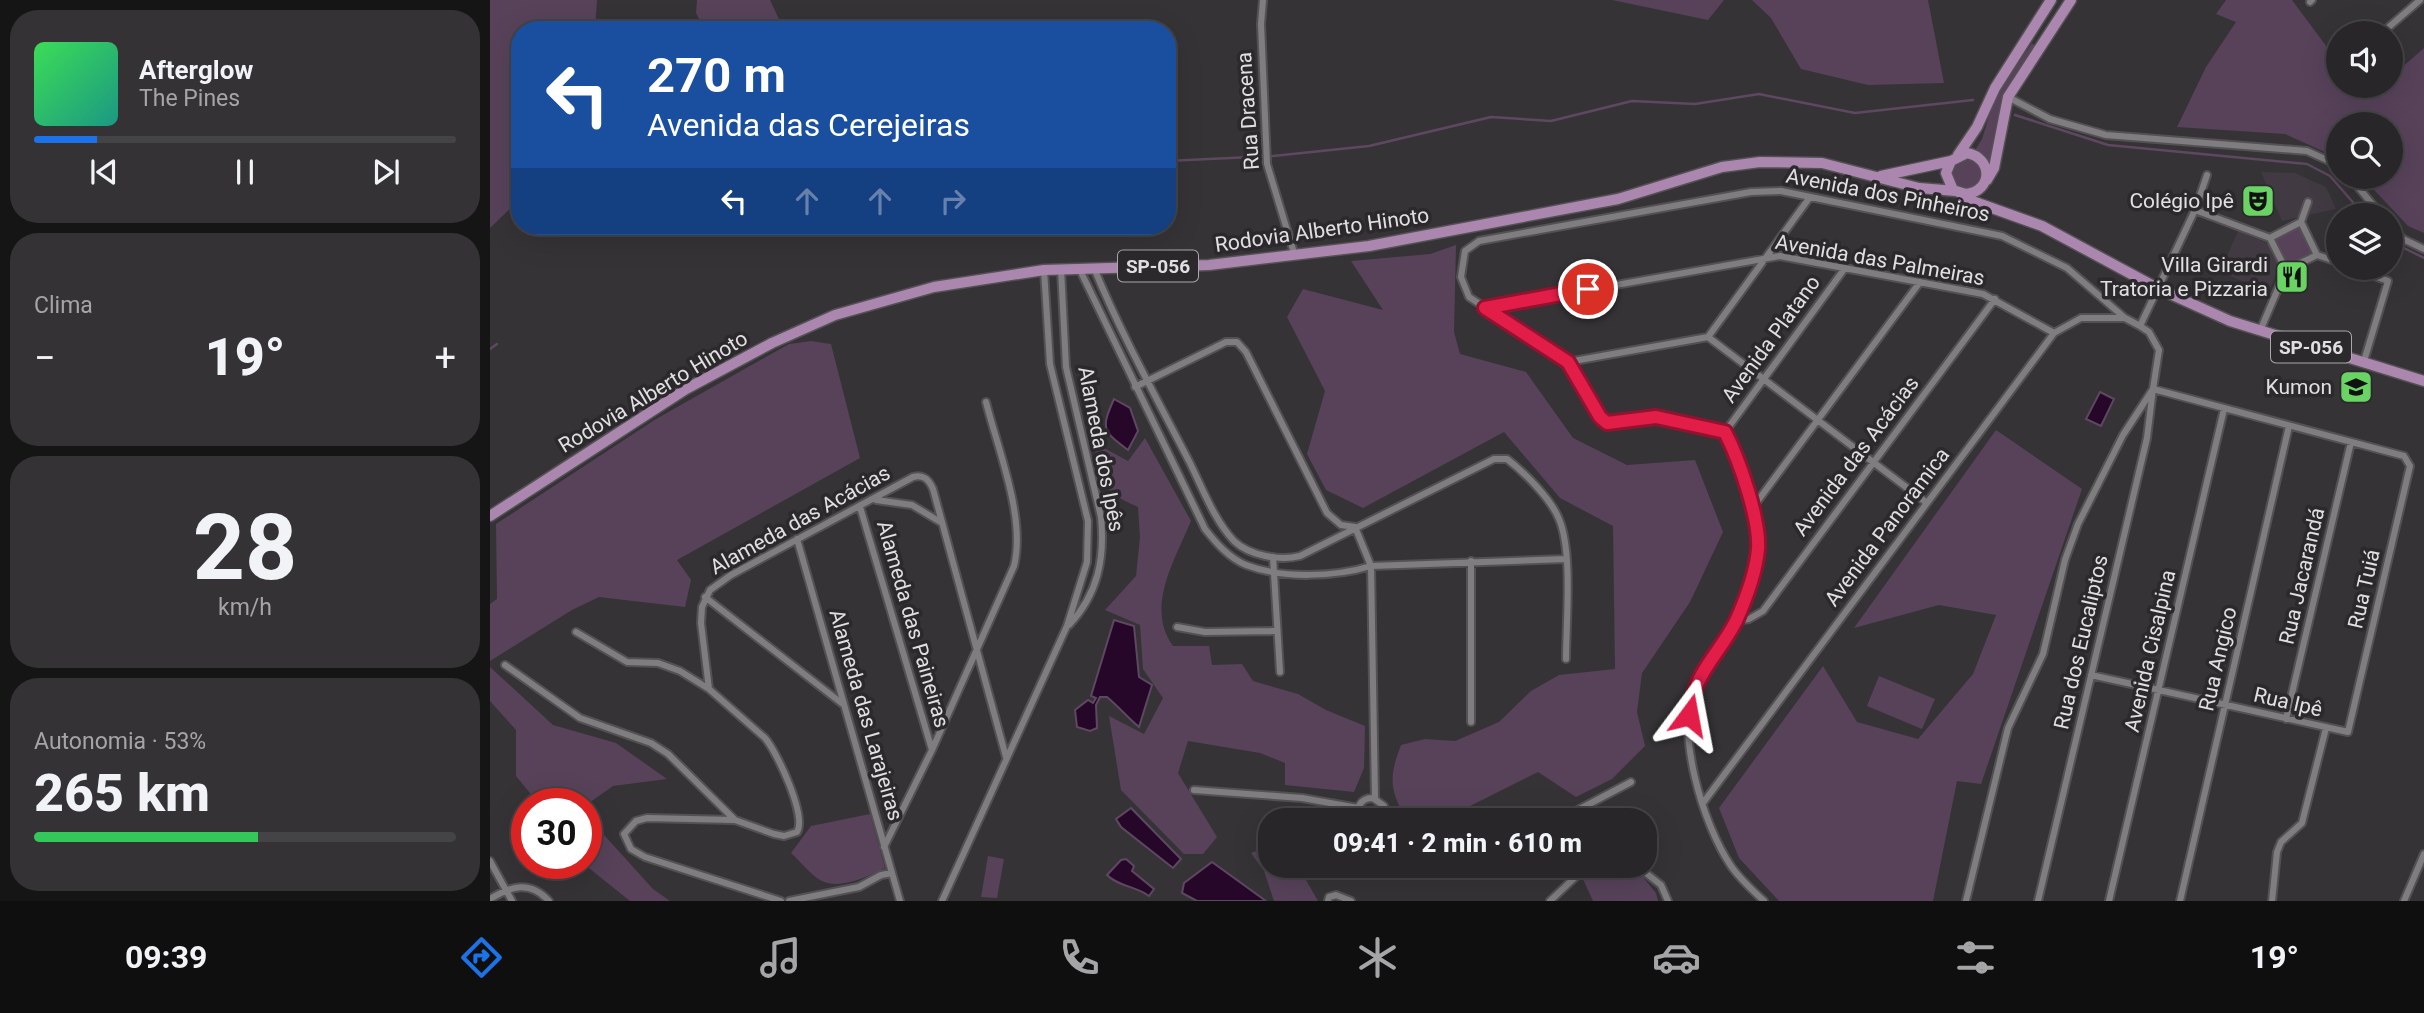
<!DOCTYPE html>
<html lang="pt">
<head>
<meta charset="utf-8">
<style>
	:root { --surface:#282628; --page:#343234; --text:#f1f3f6; --muted:#a5a5a8; --line:#444345; --accent:#1a73e8 }
	body { margin:0; font-family:Roboto,sans-serif; background:var(--page); color:var(--text); height:100vh; display:flex; flex-direction:column; font-size:26px; white-space:nowrap }
	* { box-sizing:border-box; margin:0 }
	p { font-size:23px; color:var(--muted) }
	.icon { flex:none; width:38px; height:38px; fill:none; stroke:currentColor; stroke-width:2; stroke-linecap:round; stroke-linejoin:round }
	.map { position:relative; flex:1; overflow:hidden }
	.panel { display:flex; flex-direction:column; gap:10px; padding:10px; background:#161516; width:490px }
	.panel>* { flex:none }
	.hud { position:absolute; left:21px; top:21px; width:665px; height:214px; border-radius:28px; box-shadow:0 7px 28px #0002,0 0 0 2px var(--line); background:#1a4fa0; color:#fff; overflow:hidden }
	.fabs { position:absolute; left:1836px; top:21px; display:grid; gap:14px }
	.fabs a { display:grid; place-items:center; width:77px; height:77px; border-radius:50%; background:var(--surface); box-shadow:0 7px 28px #0002,0 0 0 2px var(--line); font-size:35px }
	.speed { position:absolute; left:21px; top:788px; display:flex; gap:14px; font-size:35px; font-weight:700; text-align:center }
	.speed>* { display:grid; place-content:center; width:91px; height:91px; border-radius:50%; background:var(--surface); box-shadow:0 7px 28px #0002,0 0 0 2px var(--line); line-height:1 }
	.speed .limit { border:10px solid #d22; background:#fff; color:#111 }
	.pin { position:absolute; display:grid; place-items:center; width:60px; height:60px; color:#fff; margin:-30px; border:4px solid #fff; border-radius:50%; box-shadow:0 2px 7px #0007 }
	.me { position:absolute; width:77px; margin:-38px; rotate:13deg; stroke-linejoin:round; filter:drop-shadow(0 0 5px #0008) }
	.turn { display:flex; align-items:center; gap:24px; height:147px; padding:0 21px; font-size:32px }
	.turn .icon { width:91px; height:91px; stroke-width:2.5 }
	.turn b { display:block; font-size:49px; line-height:60px }
	.lanes { display:flex; align-items:center; height:66px; padding:0 21px; background:#0003; justify-content:center; gap:35px; direction:ltr }
	.lanes .off { opacity:.35 }
	.big { font-size:52px; font-weight:800; line-height:1.1 }
	.panel .widget { flex:1; display:flex; flex-direction:column; justify-content:center; gap:10px; min-width:0; padding:0 24px; border-radius:28px; background:var(--page) }
	.panel .dial { align-items:center; gap:0 }
	.dial b { font-size:91px; line-height:1 }
	.song { display:flex; align-items:center; gap:21px }
	.cover { width:84px; height:84px; border-radius:10px; background:linear-gradient(135deg,hsl(130 70% 55%),hsl(170 70% 35%)) }
	.played { height:7px; border-radius:4px; background:linear-gradient(90deg,var(--accent) 15%,var(--line) 15%) }
	.keys { display:flex; justify-content:space-around; direction:ltr }
	.heat { display:flex; justify-content:space-between; align-items:center; font-size:38px; direction:ltr }
	.charge { height:10px; border-radius:5px; background:linear-gradient(90deg,#34c759 53%,var(--line) 0) }
	.trip { position:absolute; left:768px; top:808px; width:399px; height:70px; border-radius:28px; background:var(--surface); box-shadow:0 7px 28px #0002,0 0 0 2px var(--line); font-weight:800; line-height:70px; text-align:center }
	.tab-bar { display:flex; height:112px; justify-content:space-around; align-items:center; background:#100f10; color:var(--muted) }
	.tab-bar .icon { width:49px; height:49px }
	.tab-bar .active { color:var(--accent) }
	.tab-bar b { font-size:32px; color:var(--text) }
	main { display:flex; flex:1; min-height:0 }
	.map>svg:first-child { display:block }
	.built { fill:#413a42 }
	.green { fill:#57425a }
	.water { fill:#26072a; stroke:#5e4861; stroke-width:2 }
	.lines { fill:none; stroke-linecap:round; stroke-linejoin:round }
	.stream { stroke:#5e4861; stroke-width:2.5 }
	.street-casing { stroke:#545154; stroke-width:10 }
	.primary-casing { stroke:#545154; stroke-width:13 }
	.street { stroke:#807d81; stroke-width:6 }
	.primary { stroke:#ab87af; stroke-width:10 }
	.route-casing { stroke:#92132f; stroke-width:18 }
	.route { stroke:#e11d48; stroke-width:12 }
	.labels { text-anchor:middle; dominant-baseline:central; stroke-width:7; stroke-linejoin:round; paint-order:stroke }
	.shield { fill:#2b292c; stroke:#aaa8ab; stroke-width:2 }
	.shield-label { font-size:19px; font-weight:bold; fill:#e1dfe1 }
	.street-label { font-size:21px; fill:#e1dfe1; stroke:#2b292c }
	.poi-label { font-size:21px; fill:#e1dfe1; stroke:#2b292c; text-anchor:end }
</style>
</head>
<body>
<main>
<section class="panel">
<div class="widget">
<div class="song"><i class="cover"></i><div><b>Afterglow</b><p>The Pines</p></div></div>
<div class="played"></div>
<div class="keys"><svg class="icon" aria-label="previous" viewBox="0 0 24 24"><path d="M18 5L8 12l10 7zM5 5v14"/></svg><svg class="icon" aria-label="pause" viewBox="0 0 24 24"><path d="M8 5v14M16 5v14"/></svg><svg class="icon" aria-label="next" viewBox="0 0 24 24"><path d="M6 5l10 7-10 7zM19 5v14"/></svg></div>
</div>
<div class="widget"><p>Clima</p>
<div class="heat"><a>−</a><b class="big">19°</b><a>+</a></div>
</div>
<div class="widget dial"><b>28</b><p>km/h</p></div>
<div class="widget"><p>Autonomia · 53%</p><b class="big">265 km</b><div class="charge"></div></div>
</section>
<div class="map">
<svg width="1934" height="901" viewBox="0 0 1934 901">
	<rect width="100%" height="100%" fill="#353336"/>
	<path class="built" d="M 1771,172 L 1805,173 L 1836,187 L 1846,209 L 1792,221 Z
		M 1748,231 L 1779,244 L 1790,263 L 1779,292 L 1730,272 Z"/>
	<path class="green" d="M 0,0 L 107,0 L 105,30 L 30,30 L 30,199 L 0,228 Z
		M 207,0 L 280,0 L 294,30 L 215,30 L 206,13 Z
		M 1122,0 L 1234,0 L 1218,20 Z
		M 1262,0 L 1438,0 L 1454,83 L 1378,85 L 1311,69 L 1281,18 Z
		M 1736,0 L 1802,0 L 1848,62 L 1848,86 L 1866,86 L 1876,99 L 1891,86 L 1900,86 L 1901,77 L 1934,48 L 1934,233 L 1918,226 L 1872,177 L 1900,177 L 1900,124 L 1848,124 L 1848,158 L 1795,134 L 1687,127 L 1716,67 L 1746,22 L 1726,14 Z
		M 1542,43 L 1545,46 L 1511,100 L 1502,165 L 1484,152 L 1492,139 L 1505,97 Z
		M1461 174a15 15 0 1 1 30 0a15 15 0 1 1-30 0Z
		M 1810,226 L 1824,253 L 1797,267 L 1783,239 Z
		M 966,245 L 964,332 L 970,354 L 1036,372 L 1083,438 L 1137,465 L 1205,460 L 1233,532 L 1200,602 L 1152,673 L 1147,712 L 1155,746 L 1122,779 L 1086,797 L 1048,772 L 968,812 L 943,812 L 925,821 L 917,821 C 900,790 898,779 911,745 L 935,739 L 965,741 L 1009,722 L 1041,691 L 1069,675 L 1125,669 L 1123,526 L 1070,498 L 1014,432 L 873,508 L 836,490 L 817,454 L 835,391 L 797,317 L 813,289 L 893,310 L 861,261 L 940,254 Z
		M 321,341 L 341,344 L 370,458 L 187,560 L 201,580 L 195,607 L 109,597 L 82,610 L 0,661 L 0,604 L 7,599 L 6,524 L 166,419 L 299,344 Z
		M 1506,430 L 1592,489 L 1491,784 L 1467,781 L 1443,901 L 1289,901 L 1249,858 L 1229,808 L 1333,666 L 1367,722 L 1428,739 L 1483,674 L 1506,615 L 1449,605 L 1364,628 Z
		M 655,438 L 701,521 C 685,560 655,607 683,646 L 719,646 L 722,665 L 752,664 L 763,681 L 808,694 L 836,710 L 875,726 L 874,768 L 864,792 L 795,785 L 795,763 L 770,753 L 698,741 L 688,773 L 727,837 L 713,854 L 694,854 L 631,790 L 619,716 L 654,734 L 673,698 L 653,669 L 650,625 L 615,610 L 646,576 L 650,537 L 648,507 C 608,489 613,483 603,442 L 638,461 Z
		M 0,667 L 63,725 L 126,743 L 177,779 L 123,786 L 96,805 L 48,803 L 26,776 L 26,730 L 0,701 Z
		M 1389,676 L 1445,699 L 1432,729 L 1377,706 Z
		M 380,814 L 395,868 C 378,876 349,891 330,880 C 320,874 310,861 301,853 L 321,826 Z
		M 96,815 L 163,889 L 180,901 L 140,901 L 100,869 L 95,863 Z
		M 780,846 L 780,866 L 808,866 L 828,901 L 784,901 L 774,871 L 761,853 Z
		M 498,856 L 514,859 L 507,898 L 491,897 Z
		M 1109,867 L 1148,871 L 1166,893 L 1168,901 L 1103,901 L 1092,877 Z"/>
	<path class="water" d="M 1610,392 L 1624,399 L 1611,426 L 1596,419 Z
		M 624,399 L 640,408 L 648,431 L 638,450 C 612,431 611,428 624,399 Z
		M 624,620 L 644,626 L 649,677 L 662,685 L 649,727 C 637,717 629,707 617,697 L 610,697 L 606,705 L 607,728 L 600,731 L 587,727 L 585,710 L 598,700 L 603,703 L 606,698 L 601,696 Z
		M 641,808 L 691,859 L 683,868 L 631,827 L 626,819 Z
		M 636,859 L 644,866 L 642,871 L 664,889 L 659,896 C 646,886 629,887 617,875 L 631,860 Z
		M 722,862 L 776,901 L 707,901 L 692,893 L 694,883 Z"/>
	<g class="lines">
		<path class="stream" d="M 1525,115 L 1618,145 L 1817,164 L 1840,176 L 1874,215
			M 677,161 L 783,156 L 879,146 L 1001,117 L 1061,121 L 1142,101 L 1205,104 L 1269,94 L 1365,113 L 1483,100
			M 1900,241 L 1934,258
			M 0,349 L 7,344"/>
		<defs>
			<path id="street" d="M 773,0 L 771,24 L 777,164 L 805,256
				M 1820,2 L 1822,0
				M 1892,33 L 1930,0
				M 1518,97 L 1560,119 L 1616,135 L 1817,151 L 1848,165
				M 1860,177 L 1891,215
				M 1705,210 L 1780,238
				M 1811,222 L 1827,255
				M 1811,222 L 1818,202
				M 1900,226 L 1913,239 L 1934,249
				M 1780,238 L 1796,270
				M 1780,238 L 1811,222
				M 1827,255 L 1848,262
				M 589,268 L 715,529 C 726,543 739,558 756,565 C 792,579 845,577 881,566 L 1076,559
				M 604,268 C 631,334 666,397 699,461 C 712,487 724,520 744,541 C 760,556 790,561 810,556 L 1004,459 L 1017,459 C 1034,472 1061,499 1069,519 C 1083,552 1076,623 1076,659
				M 1863,268 L 1898,281 L 1874,361
				M 571,269 L 576,367 L 611,517 C 615,559 608,594 579,625
				M 1796,270 L 1827,255
				M 996,308 L 1290,256 L 1493,294 L 1564,333
				M 1770,331 L 1796,270
				M 1218,337 L 1437,503
				M 1218,337 L 1320,197
				M 1078,362 L 1218,337
				M 645,387 L 736,342 L 747,342 L 756,352 L 837,513 L 851,525 L 865,527 L 881,566 L 885,798
				M 1235,432 L 1355,268
				M 386,500 L 422,505 L 452,523
				M 370,507 L 442,750
				M 1261,510 L 1430,282
				M 307,539 L 410,901
				M 783,557 L 790,672
				M 981,561 L 981,722
				M 215,597 L 354,705
				M 1245,621 L 1259,619 L 1273,611 L 1505,299
				M 687,627 L 715,632 L 787,631
				M 15,665 L 90,718 L 161,743 L 178,754 L 245,820 L 284,834 L 294,836 L 307,832 C 317,816 287,752 275,738 L 219,689 L 190,671 L 168,663 L 137,662 L 86,632
				M 219,689 L 211,623 L 212,607 L 220,590 L 241,575 L 423,477 C 434,474 439,480 443,489 L 516,757
				M 1796,719 L 1861,442
				M 704,790 L 812,798 L 868,808
				M 1213,803 L 1564,333 L 1591,318 L 1633,318
				M 244,820 L 157,818 L 146,821 L 134,834 L 141,849 L 155,857 L 291,901
				M 871,821 C 864,809 870,798 883,798 L 894,806 L 892,821
				M 1067,821 L 1141,782
				M 394,847 L 442,750 L 524,566 C 536,518 508,450 496,402
				M 0,861 L 22,901
				M 1147,866 L 1171,885 L 1178,901
				M 0,899 C 21,886 40,880 59,901
				M 299,901 L 369,887 L 391,875 L 402,873
				M 452,901 L 577,626 L 597,562 L 598,521 L 560,364 L 554,270
				M 838,901 L 839,897 L 846,895 L 861,901
				M 1060,901 L 1097,866
				M 1274,901 C 1262,890 1250,879 1241,866 C 1213,825 1184,730 1206,683 C 1227,638 1265,604 1268,549 C 1269,515 1250,462 1235,432 L 1166,417 L 1117,423 L 1110,417 L 1078,362 L 979,297 L 971,277 L 975,251 L 989,241 L 1261,192 L 1291,191 L 1512,236 L 1577,268 L 1635,318 L 1650,326 L 1705,210 L 1717,175
				M 1476,901 L 1518,728 L 1553,654 L 1575,560 L 1588,524 L 1633,435 L 1663,389 L 1669,350 L 1659,332 L 1650,326
				M 1548,901 L 1657,438 L 1663,389 L 1914,456 L 1920,466 L 1858,732 L 1601,675
				M 1619,901 L 1734,409
				M 1690,901 L 1799,426
				M 1782,901 L 1787,852 L 1791,842 L 1812,823 L 1836,728
				M 1914,901 L 1934,854"/>
			<path id="primary" d="M 1468,155 L 1487,127 L 1505,88 L 1561,0
				M 1391,176 L 1461,161 L 1477,153 C 1503,158 1503,191 1476,194 L 1463,190 L 1456,173 L 1461,161
				M 1497,180 L 1504,168 L 1518,97 L 1581,0
				M 1470,193 L 1474,198 L 1552,226 L 1669,289 L 1740,321 L 1934,381
				M 0,516 L 196,389 L 282,343 L 345,315 L 444,287 L 554,270 L 719,265 L 879,246 L 1128,199 L 1232,167 L 1270,162 L 1332,163 L 1429,188 L 1466,191"/>
		</defs>
		<use href="#street" class="street-casing"/>
		<use href="#primary" class="primary-casing"/>
		<use href="#street" class="street"/>
		<use href="#primary" class="primary"/>
	</g>
	<g class="lines">
		<defs>
			<path id="route" d="M 1098,289 L 995,308 L 1078,362 L 1110,417 L 1117,423 L 1166,417 L 1235,432 C 1249,459 1270,519 1268,549 C 1266,572 1255,601 1246,621 C 1227,658 1205,670 1199,715"/>
		</defs>
		<use href="#route" class="route-casing"/>
		<use href="#route" class="route"/>
	</g>
	<defs>
		<symbol id="theatre-square" viewBox="-11 -11 22 22"><rect x="-9" y="-9" width="18" height="18" rx="4" fill="#69d464" stroke="#2b292c"/><path d="M-5-5.5Q0-4 5-5.5V0Q5 5 0 6Q-5 5-5 0ZM-3.3-2.5H-1v1.5H-3.3ZM1-2.5H3.3v1.5H1ZM-2.8 1Q0 5.5 2.8 1Z" fill="#111"/></symbol>
		<symbol id="restaurant-square" viewBox="-11 -11 22 22"><rect x="-9" y="-9" width="18" height="18" rx="4" fill="#69d464" stroke="#2b292c"/><path d="M-5-6h1v4h1v-4h1v4h1v-4h1v5L-1.5 .5V6h-2V.5L-5-1ZM5-6V6H3V1.5H1.5Q1.5-4 5-6Z" fill="#111"/></symbol>
		<symbol id="school-square" viewBox="-11 -11 22 22"><rect x="-9" y="-9" width="18" height="18" rx="4" fill="#69d464" stroke="#2b292c"/><path d="M0-5L7-2L0 1L-7-2ZM-4 1L0 2.5L4 1V4Q0 6-4 4Z" fill="#111"/></symbol>
	</defs>
	<g fill-rule="evenodd">
		<use href="#theatre-square" x="1749" y="182" width="38" height="38"/>
		<use href="#restaurant-square" x="1783" y="258" width="38" height="38"/>
		<use href="#school-square" x="1847" y="368" width="38" height="38"/>
	</g>
	<g class="labels">
		<g class="shield">
			<rect x="628" y="250.5" width="80" height="31" rx="5"/>
			<rect x="1781" y="331.5" width="80" height="31" rx="5"/>
		</g>
		<g class="shield-label">
			<text x="668" y="266">SP-056</text>
			<text x="1821" y="347">SP-056</text>
		</g>
		<g class="street-label">
			<text transform="translate(758 111) rotate(-94)">Rua Dracena</text>
			<text transform="translate(1398 195) rotate(11)">Avenida dos Pinheiros</text>
			<text transform="translate(832 230) rotate(-8)">Rodovia Alberto Hinoto</text>
			<text transform="translate(1390 260) rotate(10)">Avenida das Palmeiras</text>
			<text transform="translate(1281 339) rotate(-54)">Avenida Platano</text>
			<text transform="translate(163 392) rotate(-31)">Rodovia Alberto Hinoto</text>
			<text transform="translate(611 449) rotate(79)">Alameda dos Ipês</text>
			<text transform="translate(1366 456) rotate(-53)">Avenida das Acácias</text>
			<text transform="translate(310 520) rotate(-29)">Alameda das Acácias</text>
			<text transform="translate(1397 527) rotate(-53)">Avenida Panoramica</text>
			<text transform="translate(1812 576) rotate(-77)">Rua Jacarandá</text>
			<text transform="translate(1874 589) rotate(-77)">Rua Tuiá</text>
			<text transform="translate(423 624) rotate(74)">Alameda das Paineiras</text>
			<text transform="translate(1591 642) rotate(-77)">Rua dos Eucaliptos</text>
			<text transform="translate(1660 651) rotate(-77)">Avenida Cisalpina</text>
			<text transform="translate(1728 659) rotate(-77)">Rua Angico</text>
			<text transform="translate(1798 702) rotate(13)">Rua Ipê</text>
			<text transform="translate(376 715) rotate(74)">Alameda das Larajeiras</text>
		</g>
		<g class="poi-label">
			<text x="1744" y="201">Colégio Ipê</text>
			<text x="1778" y="265">Villa Girardi<tspan x="1778" dy="24">Tratoria e Pizzaria</tspan></text>
			<text x="1842" y="387">Kumon</text>
		</g>
	</g>
</svg>
<div class="fabs">
<a><svg class="icon" aria-label="sound" viewBox="0 0 24 24"><path d="M4 9h4l5-4v14l-5-4H4zM17 9q2 3 0 6"/></svg></a>
<a><svg class="icon" aria-label="search" viewBox="0 0 24 24"><circle cx="10" cy="10" r="6"/><path d="M15 15l6 6"/></svg></a>
<a><svg class="icon" aria-label="layers" viewBox="0 0 24 24"><path d="M12 4l9 5-9 5-9-5zM3 14l9 5 9-5"/></svg></a>
</div>
<div class="speed"><div class="limit">30</div></div>
<div class="pin" style="left:1098px;top:289px;background:#d93025"><svg class="icon" aria-label="arrive" viewBox="0 0 24 24"><path d="M6 21V4h12l-3 4 3 4H6"/></svg></div>
<svg class="me" style="left:1199px;top:715px" viewBox="-20 -20 40 40"><path d="M0-17L14 15 0 8-14 15z" fill="#e11d48" stroke="#fff" stroke-width="4"/></svg>
<div class="trip">09:41 · 2 min · 610 m</div>
<div class="hud">
<div class="turn"><svg class="icon" aria-label="left" viewBox="0 0 24 24"><path d="M17 20v-9H6M10 6l-5 5 5 5"/></svg><div><b>270 m</b>Avenida das Cerejeiras</div></div>
<div class="lanes"><svg class="icon" aria-label="left" viewBox="0 0 24 24"><path d="M17 20v-9H6M10 6l-5 5 5 5"/></svg><svg class="icon off" aria-label="ahead" viewBox="0 0 24 24"><path d="M12 20V5M6 11l6-6 6 6"/></svg><svg class="icon off" aria-label="ahead" viewBox="0 0 24 24"><path d="M12 20V5M6 11l6-6 6 6"/></svg><svg class="icon off" aria-label="right" viewBox="0 0 24 24"><path d="M7 20v-9h11M14 6l5 5-5 5"/></svg></div>
</div>
</div>
</main>
<nav class="tab-bar">
<b>09:39</b>
<svg class="icon active" aria-label="directions" viewBox="0 0 24 24"><path d="M12 3l9 9-9 9-9-9zM9 14v-3h6M13 9l2 2-2 2"/></svg>
<svg class="icon" aria-label="music" viewBox="0 0 24 24"><path d="M9 18V5l10-2v13"/><circle cx="6" cy="18" r="3"/><circle cx="16" cy="16" r="3"/></svg>
<svg class="icon" aria-label="phone" viewBox="0 0 24 24"><path d="M5 4h4l2 5-3 2q2 4 5 5l2-3 5 2v4C11 20 4 13 5 4z"/></svg>
<svg class="icon" aria-label="climate" viewBox="0 0 24 24"><path d="M12 3v18M4 7l16 10M4 17L20 7"/></svg>
<svg class="icon" aria-label="car" viewBox="0 0 24 24"><path d="M5 17H2v-5l4-1 3-4h7l3 4 3 1v5h-3M9 17h6M6 11h13"/><circle cx="7" cy="17" r="2"/><circle cx="17" cy="17" r="2"/></svg>
<svg class="icon" aria-label="filters" viewBox="0 0 24 24"><path d="M4 7h16M4 17h16"/><circle cx="9" cy="7" r="2"/><circle cx="15" cy="17" r="2"/></svg>
<b>19°</b>
</nav>
</body>
</html>
